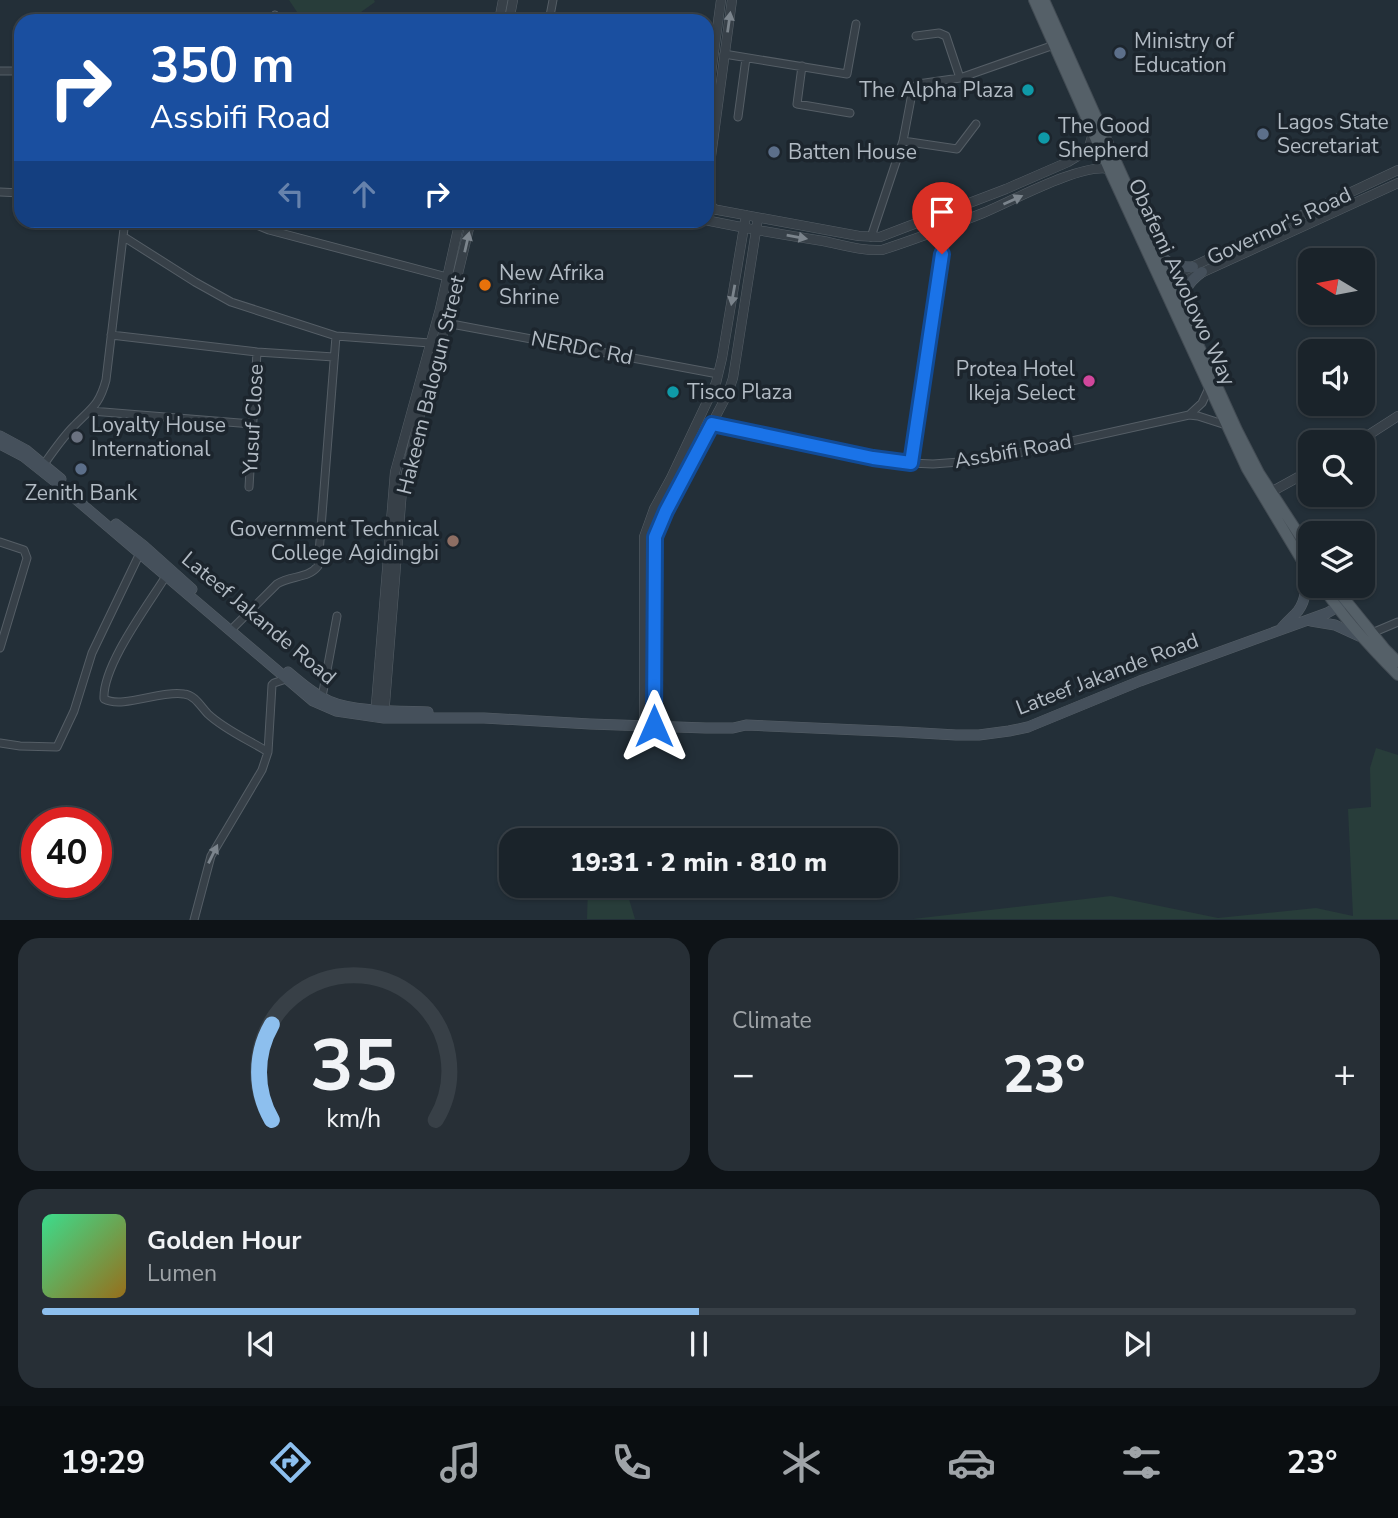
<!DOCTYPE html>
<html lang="en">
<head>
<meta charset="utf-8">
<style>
	:root { --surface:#1a232a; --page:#272f36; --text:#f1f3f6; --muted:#9fa4a8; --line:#384047; --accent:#8dbfee }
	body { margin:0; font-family:"Nunito Sans",sans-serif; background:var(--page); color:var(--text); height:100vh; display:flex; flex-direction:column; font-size:26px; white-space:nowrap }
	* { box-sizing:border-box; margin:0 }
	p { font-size:23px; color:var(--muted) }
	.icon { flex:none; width:38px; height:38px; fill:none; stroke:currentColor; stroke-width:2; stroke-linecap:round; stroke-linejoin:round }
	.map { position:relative; height:920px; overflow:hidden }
	.sheet { display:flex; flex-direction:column; gap:18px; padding:18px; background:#0e1317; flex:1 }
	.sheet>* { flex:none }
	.guide { position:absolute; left:14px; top:14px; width:700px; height:214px; border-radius:21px; box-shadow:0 2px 5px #0004,0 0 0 2px var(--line); background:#1a4fa0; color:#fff; overflow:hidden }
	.needle { width:46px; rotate:280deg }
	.buttons { position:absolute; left:1298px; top:248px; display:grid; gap:14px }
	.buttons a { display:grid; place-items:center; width:77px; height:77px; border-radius:14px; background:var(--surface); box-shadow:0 2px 5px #0004,0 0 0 2px var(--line); font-size:35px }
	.speed { position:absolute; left:21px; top:807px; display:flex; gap:14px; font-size:35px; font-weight:700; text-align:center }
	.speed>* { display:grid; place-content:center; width:91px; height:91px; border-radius:50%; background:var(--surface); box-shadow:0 2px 5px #0004,0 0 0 2px var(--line); line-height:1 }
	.speed .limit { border:10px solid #d22; background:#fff; color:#111 }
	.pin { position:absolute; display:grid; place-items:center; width:60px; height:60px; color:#fff; margin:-72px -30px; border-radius:50% 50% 50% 0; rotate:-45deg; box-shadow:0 0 7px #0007 }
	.pin .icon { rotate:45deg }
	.me { position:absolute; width:77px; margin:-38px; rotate:0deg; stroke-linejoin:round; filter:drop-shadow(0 0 5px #0008) }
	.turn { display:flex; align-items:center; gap:24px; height:147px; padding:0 21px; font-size:32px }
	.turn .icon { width:91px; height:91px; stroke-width:2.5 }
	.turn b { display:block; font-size:49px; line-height:60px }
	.lanes { display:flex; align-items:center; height:66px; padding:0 21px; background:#0003; justify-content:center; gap:35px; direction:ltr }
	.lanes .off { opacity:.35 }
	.big { font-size:52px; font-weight:800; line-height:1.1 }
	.sheet .card { flex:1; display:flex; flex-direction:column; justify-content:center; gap:10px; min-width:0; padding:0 24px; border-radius:21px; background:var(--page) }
	.sheet .dial { align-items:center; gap:0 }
	.dial svg { height:182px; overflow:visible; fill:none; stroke:var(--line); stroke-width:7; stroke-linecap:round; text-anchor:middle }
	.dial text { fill:var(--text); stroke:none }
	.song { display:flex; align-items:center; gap:21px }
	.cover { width:84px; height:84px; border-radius:10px; background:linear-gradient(135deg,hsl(150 70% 55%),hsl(40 70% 35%)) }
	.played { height:7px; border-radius:4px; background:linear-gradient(90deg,var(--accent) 50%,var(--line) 50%) }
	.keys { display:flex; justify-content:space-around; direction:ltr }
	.heat { display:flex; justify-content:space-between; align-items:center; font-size:38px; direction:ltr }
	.sheet .tiles { flex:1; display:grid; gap:18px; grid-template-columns:1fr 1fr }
	.card:last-child { grid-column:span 2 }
	.trip { position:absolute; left:499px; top:828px; width:399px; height:70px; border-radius:21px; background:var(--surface); box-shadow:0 2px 5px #0004,0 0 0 2px var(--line); font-weight:800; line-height:70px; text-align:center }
	.dock { display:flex; height:112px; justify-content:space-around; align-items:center; background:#0a0e11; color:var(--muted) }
	.dock .icon { width:49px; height:49px }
	.dock .on { color:var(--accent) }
	.dock b { font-size:32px; color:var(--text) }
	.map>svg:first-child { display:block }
	.green { fill:#283d3a }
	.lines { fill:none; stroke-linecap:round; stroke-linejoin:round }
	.minor-casing { stroke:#555e66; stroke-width:9 }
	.tertiary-casing { stroke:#555e66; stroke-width:10 }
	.secondary-casing { stroke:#555e66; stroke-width:11 }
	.primary-casing { stroke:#434c54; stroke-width:12 }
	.minor { stroke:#374048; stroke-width:7 }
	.tertiary { stroke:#374048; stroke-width:9 }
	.secondary { stroke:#45505b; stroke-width:10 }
	.primary { stroke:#556068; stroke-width:10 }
	.oneway { fill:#7b848c }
	.route-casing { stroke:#114b97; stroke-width:18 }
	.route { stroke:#1a73e8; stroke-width:12 }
	.service-dot { fill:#5c6f8a; stroke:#1c252d; stroke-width:2.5 }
	.culture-dot { fill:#0f9aa8; stroke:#1c252d; stroke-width:2.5 }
	.food-dot { fill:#e8710a; stroke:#1c252d; stroke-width:2.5 }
	.hotel-dot { fill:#d1479c; stroke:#1c252d; stroke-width:2.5 }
	.worship-dot { fill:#6b7280; stroke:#1c252d; stroke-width:2.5 }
	.education-dot { fill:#8d6e63; stroke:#1c252d; stroke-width:2.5 }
	.labels { text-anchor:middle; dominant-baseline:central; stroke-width:7; stroke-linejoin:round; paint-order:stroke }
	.poi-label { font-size:21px; fill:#b2bbc4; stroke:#1c252d; text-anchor:start }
	.street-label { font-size:21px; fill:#b2bbc4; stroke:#1c252d }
</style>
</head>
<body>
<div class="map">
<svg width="1398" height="920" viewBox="0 0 1398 920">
	<rect width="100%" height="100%" fill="#232f38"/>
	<path class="green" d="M 289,0 L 374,0 L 375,2 L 354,17 L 359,21 L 303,21 Z
		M 1376,748 L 1398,755 L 1398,919 L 913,919 L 1111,896 L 1218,918 L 1316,908 L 1353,916 L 1348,809 L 1371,807 L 1370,768 Z
		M 588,886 L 625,886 L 635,919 L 587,919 Z"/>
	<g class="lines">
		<defs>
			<path id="minor" d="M 271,21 L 275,15
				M 549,21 L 553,0
				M 916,36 L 939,33 L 946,36 L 960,78
				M 724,54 L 847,74 L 856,24
				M 802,66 L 797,104 L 850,113
				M 0,71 L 21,71
				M 738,117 L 746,58
				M 903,141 L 957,149 L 976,124
				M 0,192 L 21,193
				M 244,220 L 269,230 L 447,277
				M 124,237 L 195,282 L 231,302 L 336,336 L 430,343
				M 871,237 L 903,141 L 913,88 L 918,84 L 960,78 L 1054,45
				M 446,323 L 718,374
				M 111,335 L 257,352 L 334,357
				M 91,411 L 252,424
				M 1189,415 L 1202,403 L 1209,388
				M 712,424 L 873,458 L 910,463 L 933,464 L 986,460 L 1189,415 L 1198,416 L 1226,425
				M 910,463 L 947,226
				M 42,467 C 52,453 62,438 74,426 C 91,408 99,406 106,380 L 125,220
				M 249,487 L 257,352
				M 1347,495 L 1352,497 L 1361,495
				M 0,542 L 24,550 L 27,558 L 0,648
				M 166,576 C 148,605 102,666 104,699 C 123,709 161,690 184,694 C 195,695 201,707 208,714 C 225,730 249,740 268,752
				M 234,627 L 277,584 C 291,575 308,579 318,566 L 336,336
				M 1372,633 L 1398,622
				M 322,697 L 337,616
				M 0,743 L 20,746 L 57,747 L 74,711 L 92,653 L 140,553
				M 194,920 L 211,856 L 262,770 L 268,752 L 272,685 L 274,683 L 286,679"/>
			<path id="tertiary" d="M 499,21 L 503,0
				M 509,21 L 513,0
				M 707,103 L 721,0
				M 707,208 L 859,236 L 880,237 L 1006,189 L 1068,162 L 1083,153 L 1089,147 L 1093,133
				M 715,210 L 709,203 L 707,186 L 732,0
				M 705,220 C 744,228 784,235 823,241 C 843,245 861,251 882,250 C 916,239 950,226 983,213 C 1012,201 1081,163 1109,169
				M 1162,281 L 1398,170
				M 1166,289 L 1398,183
				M 1356,443 L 1398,416
				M 1271,492 L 1311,470
				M 384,716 L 402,490 L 419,418 L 446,323 L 471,220
				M 375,717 L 395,472 L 440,309 L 460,220
				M 644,726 L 644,537 L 654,509 L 671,478 L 716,383 L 722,358 L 746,215
				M 654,726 L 655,537 L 666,511 L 728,393 L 733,378 L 758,218"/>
			<path id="secondary" d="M 1157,252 C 1167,264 1177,267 1193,267
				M 1185,310 C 1182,292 1187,283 1202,272
				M 0,436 L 26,450 L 61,479
				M 0,444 L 23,456 L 57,483 L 313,701 L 336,711 L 384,718 L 484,718 L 590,724 L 706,728 L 733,728 L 746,725 L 904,732 L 956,735 L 979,735 L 1009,731 L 1028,727 L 1140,681 L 1327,613 L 1343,604
				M 116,524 L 144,546 L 192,589
				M 1311,621 L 1335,625 L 1359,636
				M 1281,629 C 1286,622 1293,617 1298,611 C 1309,596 1305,580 1304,564
				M 288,672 C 301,683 314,694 329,701 C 354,712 400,711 428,712"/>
			<path id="primary" d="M 1034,0 L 1109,169 L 1247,469 L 1304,564 L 1311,572
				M 1044,0 L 1168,278 L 1237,430 L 1259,473 L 1311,553
				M 1322,586 C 1344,619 1370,647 1398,675
				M 1334,586 L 1385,649 L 1398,662"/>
		</defs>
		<use href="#minor" class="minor-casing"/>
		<use href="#tertiary" class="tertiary-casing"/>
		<use href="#secondary" class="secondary-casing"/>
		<use href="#primary" class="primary-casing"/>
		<use href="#minor" class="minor"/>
		<use href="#tertiary" class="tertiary"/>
		<use href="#secondary" class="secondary"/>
		<use href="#primary" class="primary"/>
	</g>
	<defs><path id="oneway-solid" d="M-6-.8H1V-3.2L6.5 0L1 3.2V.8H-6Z" transform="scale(1.75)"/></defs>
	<g class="oneway">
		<use href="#oneway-solid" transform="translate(729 22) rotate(-82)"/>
		<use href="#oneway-solid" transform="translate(1013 200) rotate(-24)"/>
		<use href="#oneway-solid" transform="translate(797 237) rotate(10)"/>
		<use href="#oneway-solid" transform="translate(467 242) rotate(-77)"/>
		<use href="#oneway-solid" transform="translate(733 295) rotate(100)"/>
		<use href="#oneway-solid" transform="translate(213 854) rotate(-64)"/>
	</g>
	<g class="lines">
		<defs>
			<path id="route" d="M 654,726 L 655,537 L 666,511 L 712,424 L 873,458 L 911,463 L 942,254"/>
		</defs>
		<use href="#route" class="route-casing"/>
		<use href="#route" class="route"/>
	</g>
	<g class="service-dot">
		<circle cx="1120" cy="53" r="7"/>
		<circle cx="1263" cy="134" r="7"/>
		<circle cx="774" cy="152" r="7"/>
		<circle cx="81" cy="469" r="7"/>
	</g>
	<g class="culture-dot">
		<circle cx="1028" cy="90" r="7"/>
		<circle cx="1044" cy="138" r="7"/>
		<circle cx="673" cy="392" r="7"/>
	</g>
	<circle class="food-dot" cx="485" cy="285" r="7"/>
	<circle class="hotel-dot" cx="1089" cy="381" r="7"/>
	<circle class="worship-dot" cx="77" cy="437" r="7"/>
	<circle class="education-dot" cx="453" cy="541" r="7"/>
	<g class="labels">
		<g class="poi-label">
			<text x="1134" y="41">Ministry of<tspan x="1134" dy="24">Education</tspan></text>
			<text x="1014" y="90" text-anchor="end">The Alpha Plaza</text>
			<text x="1277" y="122">Lagos State<tspan x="1277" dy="24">Secretariat</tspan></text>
			<text x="1058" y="126">The Good<tspan x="1058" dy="24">Shepherd</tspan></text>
			<text x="788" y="152">Batten House</text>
			<text x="499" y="273">New Afrika<tspan x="499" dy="24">Shrine</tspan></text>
			<text x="1075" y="369" text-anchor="end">Protea Hotel<tspan x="1075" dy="24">Ikeja Select</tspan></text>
			<text x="687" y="392">Tisco Plaza</text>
			<text x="91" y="425">Loyalty House<tspan x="91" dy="24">International</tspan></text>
			<text x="81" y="493" text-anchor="middle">Zenith Bank</text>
			<text x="439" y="529" text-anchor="end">Government Technical<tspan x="439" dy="24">College Agidingbi</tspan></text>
		</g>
		<g class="street-label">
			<text transform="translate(1279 226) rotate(-25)">Governor's Road</text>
			<text transform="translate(1182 282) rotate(65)">Obafemi Awolowo Way</text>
			<text transform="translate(582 348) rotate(11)">NERDC Rd</text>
			<text transform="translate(431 385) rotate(-76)">Hakeem Balogun Street</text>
			<text transform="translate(253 419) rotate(-87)">Yusuf Close</text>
			<text transform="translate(1013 451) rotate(-10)">Assbifi Road</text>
			<text transform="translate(259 618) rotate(40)">Lateef Jakande Road</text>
			<text transform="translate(1107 674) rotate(-21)">Lateef Jakande Road</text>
		</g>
	</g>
</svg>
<div class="buttons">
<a><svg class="needle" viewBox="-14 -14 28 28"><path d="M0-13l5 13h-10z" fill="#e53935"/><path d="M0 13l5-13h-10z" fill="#9fa4a8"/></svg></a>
<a><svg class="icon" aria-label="sound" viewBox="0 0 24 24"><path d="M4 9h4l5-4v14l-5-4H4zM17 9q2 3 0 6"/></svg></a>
<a><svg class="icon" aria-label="search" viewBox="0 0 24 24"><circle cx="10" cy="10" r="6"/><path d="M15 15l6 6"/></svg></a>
<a><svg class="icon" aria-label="layers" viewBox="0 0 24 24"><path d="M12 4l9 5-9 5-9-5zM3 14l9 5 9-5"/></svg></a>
</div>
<div class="speed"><div class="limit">40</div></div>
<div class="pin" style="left:942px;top:254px;background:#d93025"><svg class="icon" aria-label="arrive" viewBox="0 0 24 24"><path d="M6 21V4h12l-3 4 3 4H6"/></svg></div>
<svg class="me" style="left:654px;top:726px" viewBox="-20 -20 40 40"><path d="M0-17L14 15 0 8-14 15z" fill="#1a73e8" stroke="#fff" stroke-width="4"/></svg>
<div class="trip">19:31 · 2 min · 810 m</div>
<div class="guide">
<div class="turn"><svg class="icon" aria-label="right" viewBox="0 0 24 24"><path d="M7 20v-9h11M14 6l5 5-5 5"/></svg><div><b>350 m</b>Assbifi Road</div></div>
<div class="lanes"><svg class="icon off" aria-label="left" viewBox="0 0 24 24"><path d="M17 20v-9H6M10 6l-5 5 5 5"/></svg><svg class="icon off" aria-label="ahead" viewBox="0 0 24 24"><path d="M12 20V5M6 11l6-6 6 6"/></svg><svg class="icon" aria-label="right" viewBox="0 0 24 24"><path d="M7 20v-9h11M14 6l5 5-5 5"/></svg></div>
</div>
</div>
<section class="sheet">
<div class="tiles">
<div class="card dial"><svg viewBox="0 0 100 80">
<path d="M14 69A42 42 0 1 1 86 69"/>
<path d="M14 69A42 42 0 0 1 14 27" stroke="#8dbfee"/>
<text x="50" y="56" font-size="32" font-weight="700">35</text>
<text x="50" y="72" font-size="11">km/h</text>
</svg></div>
<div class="card"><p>Climate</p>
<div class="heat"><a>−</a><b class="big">23°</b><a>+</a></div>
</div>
<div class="card">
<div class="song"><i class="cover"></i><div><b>Golden Hour</b><p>Lumen</p></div></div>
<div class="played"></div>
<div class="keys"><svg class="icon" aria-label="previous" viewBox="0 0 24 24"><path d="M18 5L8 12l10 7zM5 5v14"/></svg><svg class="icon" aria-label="pause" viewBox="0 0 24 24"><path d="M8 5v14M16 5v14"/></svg><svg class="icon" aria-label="next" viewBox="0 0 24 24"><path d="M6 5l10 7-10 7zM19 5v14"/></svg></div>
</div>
</div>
</section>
<nav class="dock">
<b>19:29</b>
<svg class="icon on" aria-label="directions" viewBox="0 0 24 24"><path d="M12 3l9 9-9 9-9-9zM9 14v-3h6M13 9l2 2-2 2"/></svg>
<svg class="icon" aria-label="music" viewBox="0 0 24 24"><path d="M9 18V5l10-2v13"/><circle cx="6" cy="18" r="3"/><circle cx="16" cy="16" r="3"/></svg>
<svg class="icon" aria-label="phone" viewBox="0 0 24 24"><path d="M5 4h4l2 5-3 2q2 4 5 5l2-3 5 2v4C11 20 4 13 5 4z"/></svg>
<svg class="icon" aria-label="climate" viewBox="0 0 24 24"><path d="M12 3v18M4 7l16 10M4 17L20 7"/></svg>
<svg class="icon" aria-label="car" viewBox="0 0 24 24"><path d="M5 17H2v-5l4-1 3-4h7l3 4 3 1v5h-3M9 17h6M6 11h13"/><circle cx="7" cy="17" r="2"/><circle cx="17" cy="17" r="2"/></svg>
<svg class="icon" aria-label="filters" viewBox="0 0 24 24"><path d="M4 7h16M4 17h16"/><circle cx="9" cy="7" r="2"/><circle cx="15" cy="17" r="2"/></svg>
<b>23°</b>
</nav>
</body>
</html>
